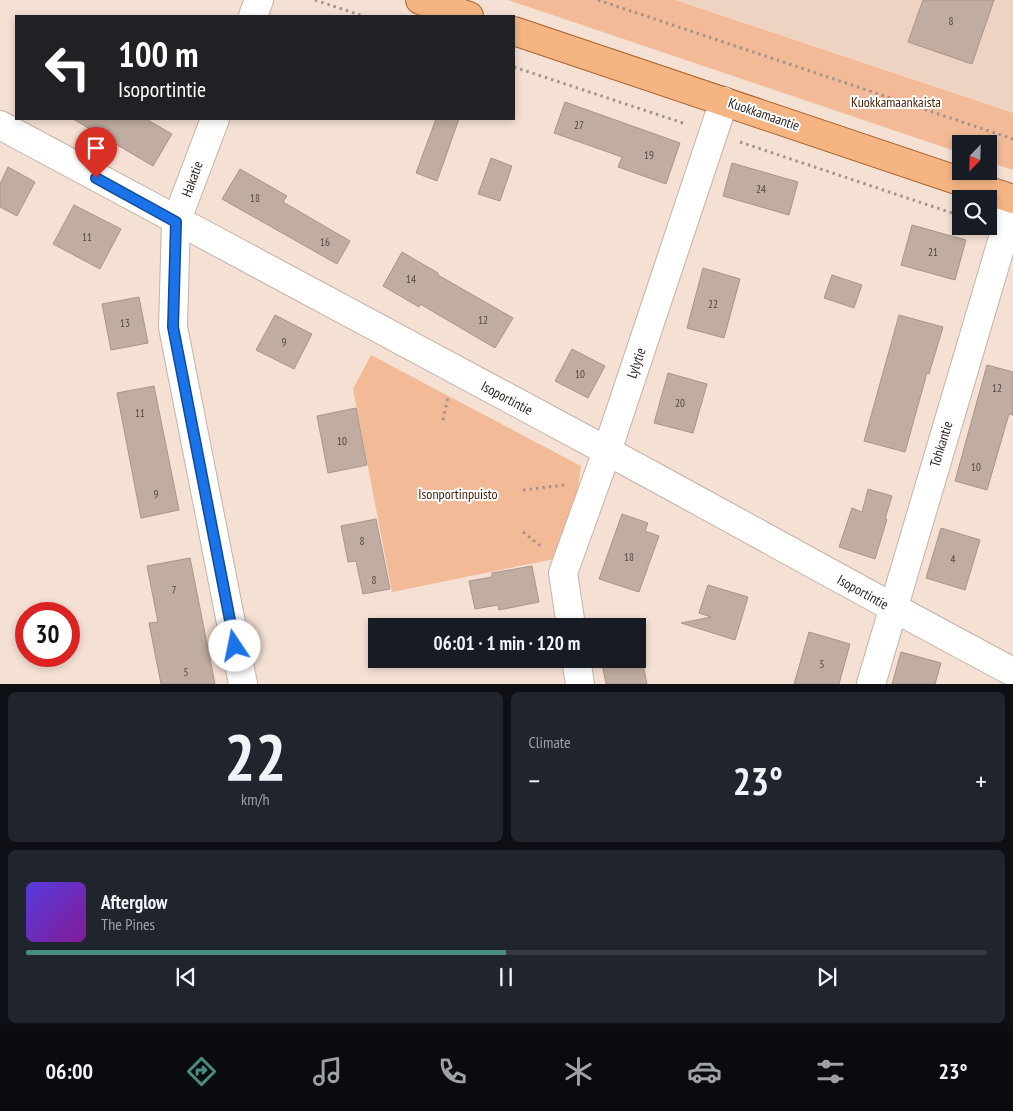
<!DOCTYPE html>
<html lang="en">
<head>
<meta charset="utf-8">
<style>
	:root { --surface:#171b24; --page:#20242c; --text:#f1f3f6; --muted:#9ea1a6; --line:#363941; --accent:#488c7f }
	body { margin:0; font-family:"PT Sans Narrow",sans-serif; background:var(--page); color:var(--text); height:100vh; display:flex; flex-direction:column; font-size:19px; white-space:nowrap }
	* { box-sizing:border-box; margin:0 }
	p { font-size:16px; color:var(--muted) }
	.icon { flex:none; width:28px; height:28px; fill:none; stroke:currentColor; stroke-width:2; stroke-linecap:round; stroke-linejoin:round }
	.map { position:relative; height:684px; overflow:hidden }
	.drawer { display:flex; flex-direction:column; gap:8px; padding:8px; background:#0d0f14; flex:1 }
	.drawer>* { flex:none }
	.banner { position:absolute; left:15px; top:15px; width:500px; height:105px; border-radius:0px; box-shadow:0 2px 8px #0003; background:#202124; color:#fff; overflow:hidden }
	.needle { width:32px; rotate:203deg }
	.controls { position:absolute; left:952px; top:135px; display:grid; gap:10px }
	.controls a { display:grid; place-items:center; width:45px; height:45px; border-radius:0px; background:var(--surface); box-shadow:0 2px 8px #0003; font-size:25px }
	.speed { position:absolute; left:15px; top:602px; display:flex; gap:10px; font-size:25px; font-weight:700; text-align:center }
	.speed>* { display:grid; place-content:center; width:65px; height:65px; border-radius:50%; background:var(--surface); box-shadow:0 2px 8px #0003; line-height:1 }
	.speed .limit { border:8px solid #d22; background:#fff; color:#111 }
	.pin { position:absolute; display:grid; place-items:center; width:42px; height:42px; color:#fff; margin:-51px -21px; border-radius:50% 50% 50% 0; rotate:-45deg; box-shadow:0 0 5px #0007 }
	.pin .icon { rotate:45deg }
	.me { position:absolute; width:55px; margin:-28px; rotate:349deg; stroke-linejoin:round; filter:drop-shadow(0 0 4px #0008) }
	.turn { display:flex; align-items:center; gap:18px; height:105px; padding:0 20px; font-size:22px }
	.turn .icon { width:65px; height:65px; stroke-width:2.5 }
	.turn b { display:block; font-size:35px; line-height:42px }
	.big { font-size:38px; font-weight:700; line-height:1.1 }
	.drawer .tile { flex:1; display:flex; flex-direction:column; justify-content:center; gap:8px; min-width:0; padding:0 18px; border-radius:8px; background:var(--page) }
	.drawer .dial { align-items:center; gap:0 }
	.dial b { font-size:65px; line-height:1 }
	.song { display:flex; align-items:center; gap:15px }
	.cover { width:60px; height:60px; border-radius:8px; background:linear-gradient(135deg,hsl(250 70% 55%),hsl(290 70% 35%)) }
	.played { height:5px; border-radius:2px; background:linear-gradient(90deg,var(--accent) 50%,var(--line) 50%) }
	.keys { display:flex; justify-content:space-around; direction:ltr }
	.heat { display:flex; justify-content:space-between; align-items:center; font-size:28px; direction:ltr }
	.drawer .tiles { flex:1; display:grid; gap:8px; grid-template-columns:1fr 1fr }
	.tile:last-child { grid-column:span 2 }
	.trip { position:absolute; left:368px; top:618px; width:278px; height:50px; border-radius:0px; background:var(--surface); box-shadow:0 2px 8px #0003; font-weight:700; line-height:50px; text-align:center }
	.tab-bar { display:flex; height:80px; justify-content:space-around; align-items:center; background:#090b0e; color:var(--muted) }
	.tab-bar .icon { width:35px; height:35px }
	.tab-bar .active { color:var(--accent) }
	.tab-bar b { font-size:22px; color:var(--text) }
	.map>svg:first-child { display:block }
	.built { fill:#eed2c2 }
	.green { fill:#f3ba97 }
	.building { fill:#c0aca0; stroke:#a89489 }
	.lines { fill:none; stroke-linecap:round; stroke-linejoin:round }
	.minor-casing { stroke:#c6b2a6; stroke-width:30 }
	.major-casing { stroke:#ab622b; stroke-width:30 }
	.path { stroke:#a3948a; stroke-width:3; stroke-dasharray:2.5 4; stroke-linecap:butt }
	.minor { stroke:#fff; stroke-width:28 }
	.major { stroke:#f5b583; stroke-width:28 }
	.route-casing { stroke:#114b97; stroke-width:12 }
	.route { stroke:#1a73e8; stroke-width:9 }
	.labels { text-anchor:middle; dominant-baseline:central; stroke-width:4; stroke-linejoin:round; paint-order:stroke }
	.number-label { font-size:11px; fill:#524740 }
	.park-label { font-size:14px; fill:#441d00; stroke:#fff }
	.street-label { font-size:14px; fill:#2d2520; stroke:#fff }
</style>
</head>
<body>
<div class="map">
<svg width="1013" height="684" viewBox="0 0 1013 684">
	<rect width="100%" height="100%" fill="#f5e0d4"/>
	<path class="built" d="M 675,0 L 1013,0 L 1013,113 Z"/>
	<path class="green" d="M 508,0 L 675,0 L 1013,113 L 1013,170 L 989,162 L 989,144 L 961,144 L 961,153 Z
		M 371,355 L 581,466 L 578,490 L 554,559 L 392,592 L 353,389 Z"/>
	<path class="building" d="M 923,0 L 994,0 L 972,64 L 908,42 Z
		M 565,102 L 680,143 L 666,184 L 618,167 L 622,157 L 554,133 Z
		M 73,119 L 146,119 L 172,134 L 153,166 Z
		M 436,119 L 459,119 L 437,181 L 416,173 Z
		M 491,158 L 512,166 L 500,201 L 478,194 Z
		M 732,163 L 798,182 L 789,215 L 723,196 Z
		M 8,167 L 35,182 L 17,216 L 0,207 L 0,184 Z
		M 240,169 L 287,196 L 283,202 L 350,241 L 337,264 L 222,199 Z
		M 74,205 L 121,229 L 100,269 L 53,244 Z
		M 912,225 L 966,240 L 955,280 L 901,265 Z
		M 402,252 L 438,273 L 438,275 L 513,318 L 495,348 L 420,304 L 419,307 L 383,286 Z
		M 703,268 L 740,279 L 724,338 L 687,328 Z
		M 832,275 L 862,285 L 854,308 L 824,298 Z
		M 139,297 L 148,343 L 111,350 L 102,304 Z
		M 275,315 L 312,334 L 294,369 L 256,350 Z
		M 899,315 L 943,327 L 929,374 L 927,373 L 905,452 L 864,441 Z
		M 572,349 L 605,366 L 588,398 L 555,381 Z
		M 987,365 L 1013,372 L 1013,415 L 1009,414 L 987,490 L 955,481 Z
		M 668,373 L 707,384 L 693,433 L 654,423 Z
		M 154,386 L 179,510 L 141,518 L 117,393 Z
		M 356,408 L 367,465 L 328,473 L 317,416 Z
		M 868,489 L 892,496 L 885,519 L 887,519 L 875,559 L 839,547 L 852,508 L 862,512 Z
		M 622,514 L 648,523 L 645,531 L 659,536 L 639,592 L 599,579 Z
		M 376,519 L 390,589 L 363,594 L 356,561 L 348,562 L 341,526 Z
		M 941,528 L 980,540 L 965,590 L 926,578 Z
		M 190,558 L 215,684 L 161,684 L 149,623 L 158,622 L 147,566 Z
		M 532,566 L 539,602 L 499,610 L 498,605 L 475,609 L 469,581 L 492,577 L 492,573 Z
		M 708,585 L 748,597 L 735,640 L 681,623 L 711,617 L 699,613 Z
		M 809,632 L 850,644 L 839,684 L 794,684 Z
		M 901,652 L 941,663 L 935,684 L 892,684 Z
		M 601,659 L 642,659 L 647,684 L 606,684 Z"/>
	<g class="lines">
		<defs>
			<path id="minor" d="M 253,16 L 259,0
				M 215,119 L 176,222 L 173,327 L 243,684
				M 0,125 C 202,235 405,342 607,451 C 742,524 877,600 1013,672
				M 571,626 L 563,573 L 607,451 L 724,101
				M 576,659 L 580,684
				M 871,684 L 1013,204"/>
			<path id="major" d="M 420,0 L 469,16
				M 514,31 L 1013,199"/>
		</defs>
		<use href="#minor" class="minor-casing"/>
		<use href="#major" class="major-casing"/>
		<path class="path" d="M 315,0 L 363,16
			M 598,0 L 1013,139
			M 514,67 L 686,124
			M 740,142 L 961,216
			M 443,420 L 448,397
			M 523,490 L 564,485
			M 523,532 L 543,548"/>
		<use href="#minor" class="minor"/>
		<use href="#major" class="major"/>
	</g>
	<g class="lines">
		<defs>
			<path id="route" d="M 96,178 L 176,222 L 173,327 L 235,646"/>
		</defs>
		<use href="#route" class="route-casing"/>
		<use href="#route" class="route"/>
	</g>
	<g class="labels">
		<g class="number-label">
			<text x="951" y="21">8</text>
			<text x="579" y="125">27</text>
			<text x="649" y="155">19</text>
			<text x="761" y="189">24</text>
			<text x="255" y="198">18</text>
			<text x="87" y="237">11</text>
			<text x="325" y="242">16</text>
			<text x="933" y="252">21</text>
			<text x="411" y="279">14</text>
			<text x="713" y="304">22</text>
			<text x="483" y="320">12</text>
			<text x="125" y="323">13</text>
			<text x="284" y="342">9</text>
			<text x="580" y="374">10</text>
			<text x="997" y="388">12</text>
			<text x="680" y="403">20</text>
			<text x="140" y="413">11</text>
			<text x="342" y="441">10</text>
			<text x="976" y="467">10</text>
			<text x="156" y="494">9</text>
			<text x="362" y="541">8</text>
			<text x="629" y="557">18</text>
			<text x="953" y="559">4</text>
			<text x="374" y="580">8</text>
			<text x="174" y="590">7</text>
			<text x="822" y="664">5</text>
			<text x="186" y="672">5</text>
		</g>
		<g class="park-label">
			<text x="896" y="102">Kuokkamaankaista</text>
			<text x="458" y="494">Isonportinpuisto</text>
		</g>
		<g class="street-label">
			<text transform="translate(764 114) rotate(19)">Kuokkamaantie</text>
			<text transform="translate(192 179) rotate(-70)">Hakatie</text>
			<text transform="translate(636 363) rotate(-71)">Lylytie</text>
			<text transform="translate(507 398) rotate(28)">Isoportintie</text>
			<text transform="translate(941 444) rotate(-73)">Tohkantie</text>
			<text transform="translate(863 592) rotate(29)">Isoportintie</text>
		</g>
	</g>
</svg>
<div class="controls">
<a><svg class="needle" viewBox="-14 -14 28 28"><path d="M0-13l5 13h-10z" fill="#e53935"/><path d="M0 13l5-13h-10z" fill="#9ea1a6"/></svg></a>
<a><svg class="icon" aria-label="search" viewBox="0 0 24 24"><circle cx="10" cy="10" r="6"/><path d="M15 15l6 6"/></svg></a>
</div>
<div class="speed"><div class="limit">30</div></div>
<div class="pin" style="left:96px;top:178px;background:#d93025"><svg class="icon" aria-label="arrive" viewBox="0 0 24 24"><path d="M6 21V4h12l-3 4 3 4H6"/></svg></div>
<svg class="me" style="left:235px;top:646px" viewBox="-20 -20 40 40"><circle r="19" fill="#fff"/><path d="M0-13L10 11 0 6-10 11z" fill="#1a73e8"/></svg>
<div class="trip">06:01 · 1 min · 120 m</div>
<div class="banner">
<div class="turn"><svg class="icon" aria-label="left" viewBox="0 0 24 24"><path d="M17 20v-9H6M10 6l-5 5 5 5"/></svg><div><b>100 m</b>Isoportintie</div></div>
</div>
</div>
<section class="drawer">
<div class="tiles">
<div class="tile dial"><b>22</b><p>km/h</p></div>
<div class="tile"><p>Climate</p>
<div class="heat"><a>−</a><b class="big">23°</b><a>+</a></div>
</div>
<div class="tile">
<div class="song"><i class="cover"></i><div><b>Afterglow</b><p>The Pines</p></div></div>
<div class="played"></div>
<div class="keys"><svg class="icon" aria-label="previous" viewBox="0 0 24 24"><path d="M18 5L8 12l10 7zM5 5v14"/></svg><svg class="icon" aria-label="pause" viewBox="0 0 24 24"><path d="M8 5v14M16 5v14"/></svg><svg class="icon" aria-label="next" viewBox="0 0 24 24"><path d="M6 5l10 7-10 7zM19 5v14"/></svg></div>
</div>
</div>
</section>
<nav class="tab-bar">
<b>06:00</b>
<svg class="icon active" aria-label="directions" viewBox="0 0 24 24"><path d="M12 3l9 9-9 9-9-9zM9 14v-3h6M13 9l2 2-2 2"/></svg>
<svg class="icon" aria-label="music" viewBox="0 0 24 24"><path d="M9 18V5l10-2v13"/><circle cx="6" cy="18" r="3"/><circle cx="16" cy="16" r="3"/></svg>
<svg class="icon" aria-label="phone" viewBox="0 0 24 24"><path d="M5 4h4l2 5-3 2q2 4 5 5l2-3 5 2v4C11 20 4 13 5 4z"/></svg>
<svg class="icon" aria-label="climate" viewBox="0 0 24 24"><path d="M12 3v18M4 7l16 10M4 17L20 7"/></svg>
<svg class="icon" aria-label="car" viewBox="0 0 24 24"><path d="M5 17H2v-5l4-1 3-4h7l3 4 3 1v5h-3M9 17h6M6 11h13"/><circle cx="7" cy="17" r="2"/><circle cx="17" cy="17" r="2"/></svg>
<svg class="icon" aria-label="filters" viewBox="0 0 24 24"><path d="M4 7h16M4 17h16"/><circle cx="9" cy="7" r="2"/><circle cx="15" cy="17" r="2"/></svg>
<b>23°</b>
</nav>
</body>
</html>
